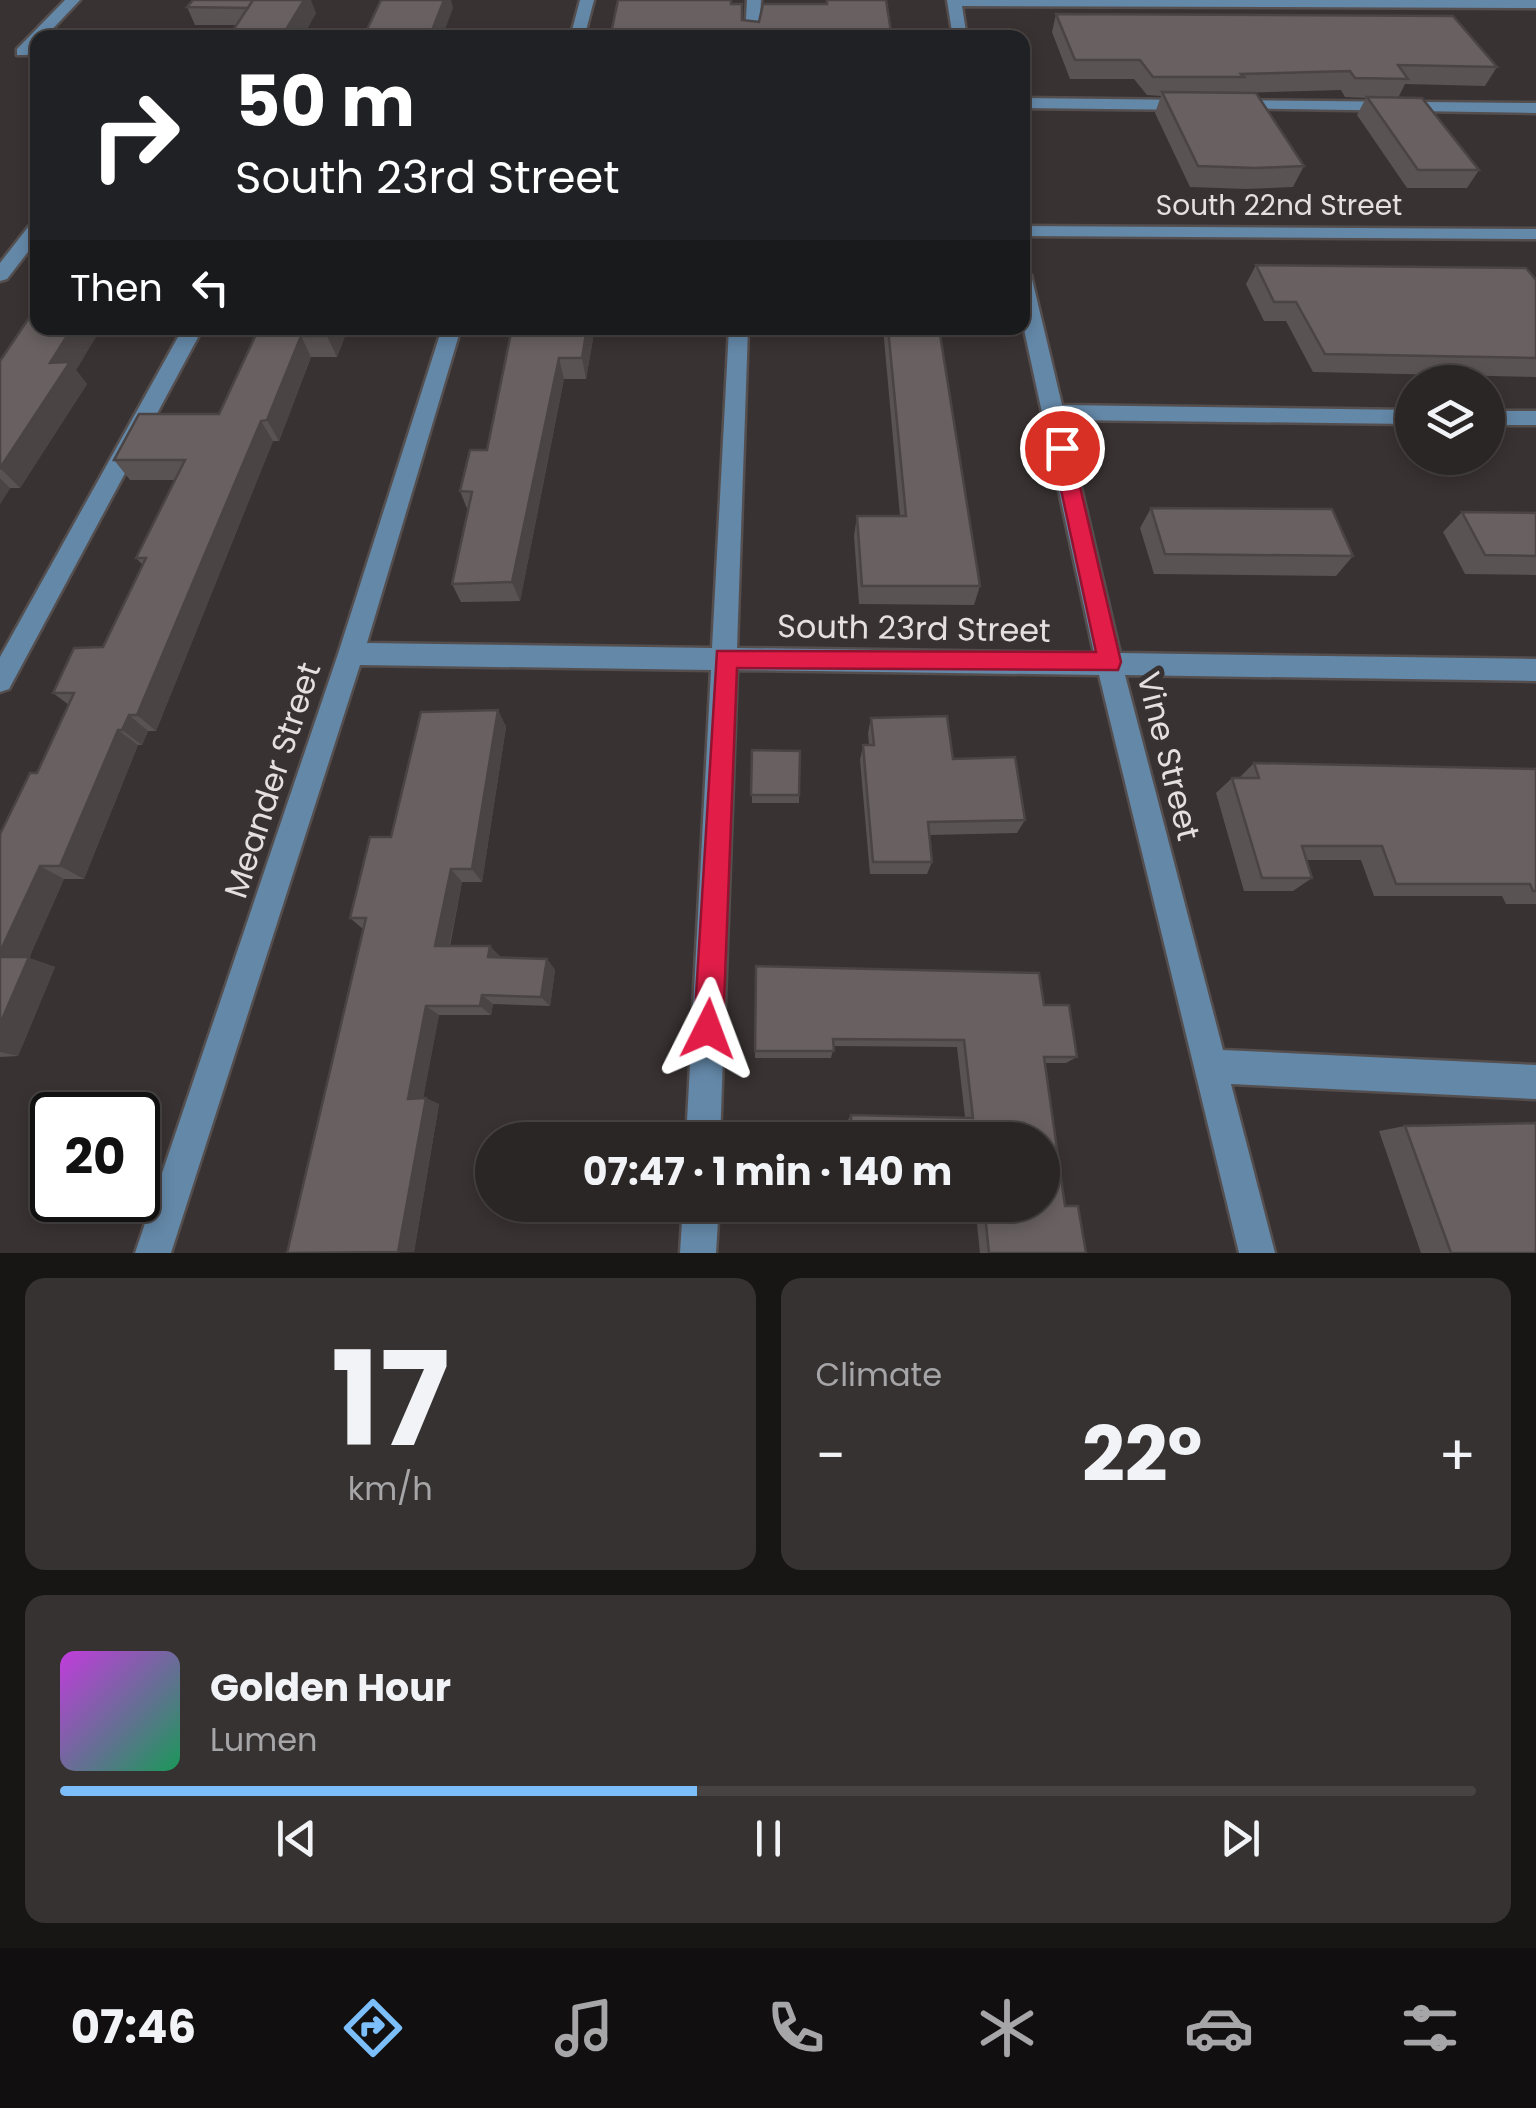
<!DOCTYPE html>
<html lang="en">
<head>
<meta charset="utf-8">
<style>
	:root { --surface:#2b2626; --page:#373232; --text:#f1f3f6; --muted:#a6a5a7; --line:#474343; --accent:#7bbef9 }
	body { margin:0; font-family:Poppins,sans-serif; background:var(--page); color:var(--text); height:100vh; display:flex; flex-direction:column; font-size:38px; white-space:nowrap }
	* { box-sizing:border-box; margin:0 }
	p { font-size:32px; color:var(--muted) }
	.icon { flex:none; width:55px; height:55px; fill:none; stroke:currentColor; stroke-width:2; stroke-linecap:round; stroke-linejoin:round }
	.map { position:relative; height:1253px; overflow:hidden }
	.drawer { display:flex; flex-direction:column; gap:25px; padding:25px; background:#181515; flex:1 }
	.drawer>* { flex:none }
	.guide { position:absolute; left:30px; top:30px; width:1000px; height:305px; border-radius:20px; box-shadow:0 5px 15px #0003,0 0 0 2px var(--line); background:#202124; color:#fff; overflow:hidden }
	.controls { position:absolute; left:1395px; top:365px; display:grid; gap:20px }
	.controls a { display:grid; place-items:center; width:110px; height:110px; border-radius:50%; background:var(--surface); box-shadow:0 5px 15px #0003,0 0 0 2px var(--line); font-size:50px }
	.speed { position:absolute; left:30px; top:1092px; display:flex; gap:20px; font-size:50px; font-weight:700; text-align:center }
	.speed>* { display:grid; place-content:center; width:130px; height:130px; border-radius:50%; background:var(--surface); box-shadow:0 5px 15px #0003,0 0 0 2px var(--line); line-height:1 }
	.speed .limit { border:5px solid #111; border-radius:15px; background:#fff; color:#111 }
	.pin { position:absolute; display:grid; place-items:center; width:85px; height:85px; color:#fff; margin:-42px; border:5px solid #fff; border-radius:50%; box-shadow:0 2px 10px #0007 }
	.me { position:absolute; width:110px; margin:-55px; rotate:3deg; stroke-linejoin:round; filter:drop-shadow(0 0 8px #0008) }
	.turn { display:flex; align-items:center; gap:35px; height:210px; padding:0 40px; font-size:45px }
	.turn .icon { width:130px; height:130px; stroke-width:2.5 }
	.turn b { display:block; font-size:70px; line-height:85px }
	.then { display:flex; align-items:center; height:95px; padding:0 40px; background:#0003; gap:20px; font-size:38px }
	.big { font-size:75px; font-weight:700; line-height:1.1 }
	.drawer .tile { flex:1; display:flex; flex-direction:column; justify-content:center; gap:15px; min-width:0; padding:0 35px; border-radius:20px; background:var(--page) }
	.drawer .dial { align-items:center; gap:0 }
	.dial b { font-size:130px; line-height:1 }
	.song { display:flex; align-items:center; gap:30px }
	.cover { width:120px; height:120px; border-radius:15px; background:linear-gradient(135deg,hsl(290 70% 55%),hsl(150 70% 35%)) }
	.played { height:10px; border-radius:5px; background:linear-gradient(90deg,var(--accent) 45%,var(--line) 45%) }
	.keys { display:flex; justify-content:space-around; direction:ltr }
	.heat { display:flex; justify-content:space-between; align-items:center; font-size:55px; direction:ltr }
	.drawer .tiles { flex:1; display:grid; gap:25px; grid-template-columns:1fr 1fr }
	.tile:last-child { grid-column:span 2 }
	.trip { position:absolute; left:475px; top:1122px; width:585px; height:100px; border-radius:50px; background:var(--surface); box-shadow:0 5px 15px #0003,0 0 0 2px var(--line); font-weight:700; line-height:100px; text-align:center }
	.dock { display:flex; height:160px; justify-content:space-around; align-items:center; background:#110f0f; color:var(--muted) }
	.dock .icon { width:70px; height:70px }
	.dock .on { color:var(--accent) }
	.dock b { font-size:45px; color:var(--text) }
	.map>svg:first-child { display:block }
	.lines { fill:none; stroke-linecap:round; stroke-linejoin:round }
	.minor-casing { stroke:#544e4e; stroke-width:5 }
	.minor { fill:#6488a8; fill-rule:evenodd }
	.wall { fill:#5a5353 }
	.shaded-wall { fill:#4a4444 }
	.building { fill:#696161; stroke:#4a4444; stroke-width:2.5 }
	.route { fill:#e11d48; stroke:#92132f; stroke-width:2.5 }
	.labels { text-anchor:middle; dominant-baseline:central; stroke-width:10; stroke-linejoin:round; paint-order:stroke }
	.far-street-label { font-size:28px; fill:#e4dfe0; stroke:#393232 }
	.street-label { font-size:32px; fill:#e4dfe0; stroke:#393232 }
</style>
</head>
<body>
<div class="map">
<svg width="1536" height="1253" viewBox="0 0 1536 1253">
	<rect width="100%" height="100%" fill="#393232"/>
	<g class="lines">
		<defs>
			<path id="minor" d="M 65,0 L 80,0 L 44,38 L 38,38 L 38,44 L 27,55 L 17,55 L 17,49 Z
				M 580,0 L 594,0 L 584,38 L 570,38 Z
				M 747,0 L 761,0 L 759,38 L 745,38 Z
				M 947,0 L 1536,0 L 1536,8 L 962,6 L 967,38 L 953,38 Z
				M 1022,98 L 1191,100 L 1199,105 L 1191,110 L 1022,108 Z
				M 1231,100 L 1536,103 L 1536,113 L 1226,108 L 1223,105 Z
				M 38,221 L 38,239 L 7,279 L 0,281 L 0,263 L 32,222 Z
				M 1022,226 L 1536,229 L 1536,239 L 1022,236 Z
				M 1022,269 L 1031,275 L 1062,405 L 1412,410 L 1412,424 L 1065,420 L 1120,653 L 1536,659 L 1536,681 L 1125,675 L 1223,1050 L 1536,1065 L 1536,1099 L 1231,1084 L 1275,1253 L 1239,1253 L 1099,675 L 737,670 L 720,1140 L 686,1140 L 711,670 L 360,665 L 171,1253 L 135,1253 L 338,654 L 442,328 L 461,328 L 367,643 L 712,648 L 729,328 L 748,328 L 737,648 L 1094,653 L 1022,320 Z
				M 183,328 L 203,328 L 9,689 L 0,692 L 0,657 Z
				M 1488,411 L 1536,411 L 1536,425 L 1488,425 Z
				M 683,1205 L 719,1205 L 716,1253 L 680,1253 Z"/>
		</defs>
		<use href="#minor" class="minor-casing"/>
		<use href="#minor" class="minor"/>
	</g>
	<path class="wall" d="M 193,0 L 316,13 L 302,38 L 228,38 L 236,25 L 195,25 L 187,7 Z
		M 1056,14 L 1497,67 L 1485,86 L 1405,84 L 1398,98 L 1479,170 L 1467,188 L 1407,188 L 1357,115 L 1366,98 L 1345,97 L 1341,90 L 1238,93 L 1304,166 L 1293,187 L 1246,189 L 1190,187 L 1155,113 L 1161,96 L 1147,95 L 1134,79 L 1070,79 L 1052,32 Z
		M 1256,265 L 1536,280 L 1536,377 L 1313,372 L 1286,321 L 1264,321 L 1246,284 Z
		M 38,328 L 101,328 L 76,370 L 87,384 L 20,488 L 10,488 L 0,504 L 0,361 Z
		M 259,328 L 348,328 L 337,357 L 311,357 L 279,441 L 273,441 L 156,731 L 148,731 L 142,745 L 138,745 L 84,879 L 64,879 L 29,958 L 55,967 L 18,1056 L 0,1057 L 0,834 L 37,773 L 69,705 L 53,693 L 103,647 L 143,565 L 136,558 L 175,480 L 130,480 L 114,460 L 219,414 Z
		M 512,328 L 593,328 L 594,333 L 586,379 L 564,379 L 520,601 L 461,602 L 452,584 L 468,511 L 460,491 L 487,450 Z
		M 883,328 L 939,328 L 980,586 L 974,605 L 859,604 L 854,536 L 857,516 L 900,516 Z
		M 1151,508 L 1353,556 L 1336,576 L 1154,574 L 1140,528 Z
		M 1462,512 L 1536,513 L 1536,575 L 1465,574 L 1443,532 Z
		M 498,710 L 506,727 L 482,882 L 462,882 L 450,946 L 490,946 L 500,958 L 547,959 L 555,970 L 550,1006 L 493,1004 L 491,1015 L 439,1015 L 423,1098 L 439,1104 L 414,1252 L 363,929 L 350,918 L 391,837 Z
		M 871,718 L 953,759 L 1025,820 L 1017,833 L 930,835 L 932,862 L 927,874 L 870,874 L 860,760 L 863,745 L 869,745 L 868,733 Z
		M 752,750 L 800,751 L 799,803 L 752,803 Z
		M 1254,763 L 1536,769 L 1536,904 L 1506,904 L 1502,896 L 1374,896 L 1361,860 L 1306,860 L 1312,878 L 1293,891 L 1244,891 L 1216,793 L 1232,778 L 1239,778 Z
		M 1044,1005 L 1077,1057 L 1066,1063 L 1045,1063 L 1065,1206 L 1086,1253 L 980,1253 L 975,1205 L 1042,1205 L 1042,1140 L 849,1140 L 848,1120 L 851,1115 L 965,1117 L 957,1047 L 834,1046 L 831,1058 L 755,1058 L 755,1051 Z
		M 1405,1126 L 1536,1253 L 1421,1253 L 1379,1131 Z"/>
	<path class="shaded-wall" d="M 304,0 L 311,0 L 316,13 L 302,38 L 281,38 Z
		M 444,0 L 451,0 L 453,8 L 442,38 L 429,38 Z
		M 72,328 L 101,328 L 76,370 L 87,384 L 20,488 L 0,468 L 50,363 Z
		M 330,328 L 348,328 L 337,357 L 327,336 Z
		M 587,328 L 593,328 L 594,333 L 586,379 L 582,358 Z
		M 301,336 L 311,357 L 279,441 L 267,420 Z
		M 559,358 L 564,379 L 520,601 L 512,582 Z
		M 261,421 L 273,441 L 156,731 L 137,715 Z
		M 0,478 L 10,488 L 0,504 Z
		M 498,710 L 506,727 L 482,882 L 472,869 Z
		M 129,715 L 148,731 L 142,745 L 122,730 Z
		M 118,730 L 138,745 L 84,879 L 60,866 Z
		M 40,866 L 64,879 L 29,958 L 55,967 L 18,1056 L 0,1052 L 0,952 Z
		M 451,869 L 462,882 L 447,956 L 435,946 Z
		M 490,946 L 500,956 L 499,968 L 488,957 Z
		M 547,959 L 555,970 L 550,1006 L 541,997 Z
		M 482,995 L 493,1004 L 491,1015 L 480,1006 Z
		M 426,1006 L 439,1015 L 422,1104 L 408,1099 Z
		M 426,1098 L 439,1104 L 414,1252 L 398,1252 Z"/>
	<path class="building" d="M 193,0 L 253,0 L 248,8 L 187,7 Z
		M 253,0 L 304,0 L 281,38 L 228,38 Z
		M 381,0 L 444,0 L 429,38 L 363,38 Z
		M 618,0 L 731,0 L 731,4 L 742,4 L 742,20 L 759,22 L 763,4 L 827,4 L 827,0 L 886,0 L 892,38 L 610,38 Z
		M 1056,14 L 1453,16 L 1497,67 L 1398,65 L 1408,79 L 1355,78 L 1350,71 L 1241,74 L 1244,77 L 1153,77 L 1140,60 L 1075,60 Z
		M 1162,92 L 1256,93 L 1304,166 L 1255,168 L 1198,166 Z
		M 1367,97 L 1422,98 L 1479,170 L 1418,170 Z
		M 1256,265 L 1526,268 L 1536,280 L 1536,358 L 1325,354 L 1296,302 L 1274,302 Z
		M 35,309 L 38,309 L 38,328 L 72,328 L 50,363 L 70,362 L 0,468 L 0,361 Z
		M 259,328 L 330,328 L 327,336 L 301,336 L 267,420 L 261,421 L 137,715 L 129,715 L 122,730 L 118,730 L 60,866 L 40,866 L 0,952 L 0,834 L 30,773 L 37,773 L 74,693 L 53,693 L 74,648 L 103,647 L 146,558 L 136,558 L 185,460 L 114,460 L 139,414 L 219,414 Z
		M 512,328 L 587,328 L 582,358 L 559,358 L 512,582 L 452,584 L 472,492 L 460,491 L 470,450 L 487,450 Z
		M 888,328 L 939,328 L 980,586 L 862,586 L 857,516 L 906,516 Z
		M 1151,508 L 1332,509 L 1353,556 L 1165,554 Z
		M 1462,512 L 1536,513 L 1536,556 L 1485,555 Z
		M 498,710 L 472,869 L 451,869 L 435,946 L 490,946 L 488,957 L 547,959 L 541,997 L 482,995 L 480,1006 L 426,1006 L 408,1099 L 426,1098 L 398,1252 L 287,1253 L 366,918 L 350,918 L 370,837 L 391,837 L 421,712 Z
		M 947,716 L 953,759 L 1015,757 L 1025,820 L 928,822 L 932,862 L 873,862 L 863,745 L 874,745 L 871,718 Z
		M 752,750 L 800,751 L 799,795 L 751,795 Z
		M 1254,763 L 1536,769 L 1536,891 L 1533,891 L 1530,884 L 1396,884 L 1382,846 L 1302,846 L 1312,878 L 1262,878 L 1232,778 L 1259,778 Z
		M 0,957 L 29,957 L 0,1024 Z
		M 756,966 L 1039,973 L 1044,1005 L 1069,1005 L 1077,1057 L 1044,1057 L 1065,1206 L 1078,1206 L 1086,1253 L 989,1253 L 984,1205 L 1042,1205 L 1042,1140 L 852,1140 L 851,1115 L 973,1118 L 964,1040 L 833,1039 L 834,1051 L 755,1051 Z
		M 1536,1123 L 1536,1253 L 1451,1253 L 1405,1126 Z"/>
	<path class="route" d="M 1062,441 L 1071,448 L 1121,662 L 1118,670 L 737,668 L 723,1029 L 719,1039 L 708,1044 L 698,1039 L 694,1029 L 717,651 L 1096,652 L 1052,448 Z"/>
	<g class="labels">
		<g class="far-street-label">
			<text x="1279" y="205">South 22nd Street</text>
		</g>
		<g class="street-label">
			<text transform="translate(914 628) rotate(1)">South 23rd Street</text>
			<text transform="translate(1169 756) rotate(76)">Vine Street</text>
			<text transform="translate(272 780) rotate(-72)">Meander Street</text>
		</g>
	</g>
</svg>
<div class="controls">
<a><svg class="icon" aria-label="layers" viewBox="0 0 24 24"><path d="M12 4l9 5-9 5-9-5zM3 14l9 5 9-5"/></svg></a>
</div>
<div class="speed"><div class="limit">20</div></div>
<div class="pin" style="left:1062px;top:448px;background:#d93025"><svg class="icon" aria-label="arrive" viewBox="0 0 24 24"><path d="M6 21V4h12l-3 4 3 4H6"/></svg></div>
<svg class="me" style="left:708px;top:1029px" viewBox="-20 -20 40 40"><path d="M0-17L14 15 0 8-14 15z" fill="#e11d48" stroke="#fff" stroke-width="4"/></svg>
<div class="trip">07:47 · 1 min · 140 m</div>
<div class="guide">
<div class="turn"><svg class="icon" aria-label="right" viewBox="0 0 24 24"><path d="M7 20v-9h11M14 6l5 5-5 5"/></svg><div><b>50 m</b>South 23rd Street</div></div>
<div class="then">Then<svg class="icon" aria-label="left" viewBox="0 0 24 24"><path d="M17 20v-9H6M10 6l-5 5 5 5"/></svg></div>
</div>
</div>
<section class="drawer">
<div class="tiles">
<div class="tile dial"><b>17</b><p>km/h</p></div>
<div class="tile"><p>Climate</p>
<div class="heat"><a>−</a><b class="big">22°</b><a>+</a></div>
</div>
<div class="tile">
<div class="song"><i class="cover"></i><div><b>Golden Hour</b><p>Lumen</p></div></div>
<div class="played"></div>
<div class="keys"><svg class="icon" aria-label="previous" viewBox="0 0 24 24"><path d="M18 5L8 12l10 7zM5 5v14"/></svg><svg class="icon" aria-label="pause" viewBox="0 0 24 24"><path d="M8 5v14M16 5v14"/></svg><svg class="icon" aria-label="next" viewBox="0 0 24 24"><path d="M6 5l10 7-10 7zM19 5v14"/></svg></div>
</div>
</div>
</section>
<nav class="dock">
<b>07:46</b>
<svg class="icon on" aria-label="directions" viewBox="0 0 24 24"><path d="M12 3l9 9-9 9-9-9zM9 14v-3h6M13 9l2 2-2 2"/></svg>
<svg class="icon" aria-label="music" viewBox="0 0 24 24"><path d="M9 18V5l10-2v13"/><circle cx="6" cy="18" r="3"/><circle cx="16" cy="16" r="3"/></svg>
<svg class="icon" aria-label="phone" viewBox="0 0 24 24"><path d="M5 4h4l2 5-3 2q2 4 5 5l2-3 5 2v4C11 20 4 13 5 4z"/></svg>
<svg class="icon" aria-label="climate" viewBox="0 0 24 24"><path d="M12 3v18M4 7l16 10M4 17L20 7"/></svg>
<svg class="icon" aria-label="car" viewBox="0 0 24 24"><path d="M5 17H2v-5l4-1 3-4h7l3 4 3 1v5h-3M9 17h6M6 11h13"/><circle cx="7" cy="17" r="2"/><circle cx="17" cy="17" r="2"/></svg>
<svg class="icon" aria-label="filters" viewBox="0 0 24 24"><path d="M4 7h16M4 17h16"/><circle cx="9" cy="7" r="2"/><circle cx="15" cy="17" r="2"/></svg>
</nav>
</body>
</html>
